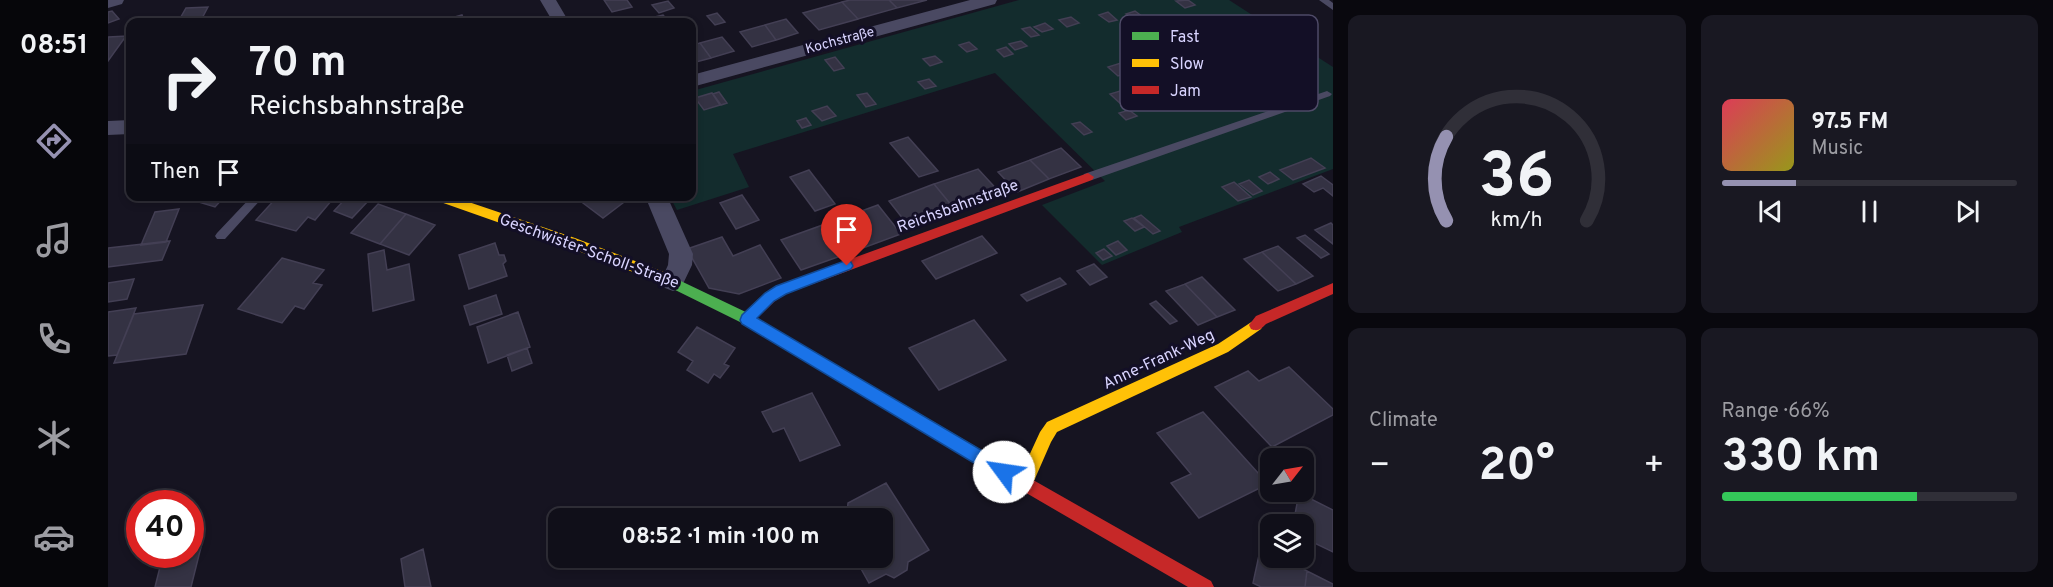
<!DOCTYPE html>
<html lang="en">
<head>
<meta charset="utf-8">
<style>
	:root { --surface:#100f19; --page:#191822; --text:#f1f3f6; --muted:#9c9ca2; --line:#302f38; --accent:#9591b1 }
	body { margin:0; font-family:Overpass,sans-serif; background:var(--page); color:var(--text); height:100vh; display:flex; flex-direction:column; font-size:22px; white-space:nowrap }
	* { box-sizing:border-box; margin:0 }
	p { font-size:20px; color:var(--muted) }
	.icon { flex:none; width:33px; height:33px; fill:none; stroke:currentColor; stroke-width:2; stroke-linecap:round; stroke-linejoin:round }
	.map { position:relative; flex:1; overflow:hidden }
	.details { display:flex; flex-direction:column; gap:15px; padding:15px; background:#09080e; width:720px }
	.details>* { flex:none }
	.hud { position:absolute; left:18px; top:18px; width:570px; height:183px; border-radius:12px; box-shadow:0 3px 9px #0003,0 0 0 2px var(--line); background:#100f19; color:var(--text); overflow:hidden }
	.needle { width:39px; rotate:59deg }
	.buttons { position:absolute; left:1152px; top:448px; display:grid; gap:12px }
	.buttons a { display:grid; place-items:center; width:54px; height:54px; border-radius:12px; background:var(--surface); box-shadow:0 3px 9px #0003,0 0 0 2px var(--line); font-size:30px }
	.speed { position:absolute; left:18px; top:490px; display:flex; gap:12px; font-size:30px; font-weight:700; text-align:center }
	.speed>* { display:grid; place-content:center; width:78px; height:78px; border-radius:50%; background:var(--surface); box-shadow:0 3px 9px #0003,0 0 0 2px var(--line); line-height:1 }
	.speed .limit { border:9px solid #d22; background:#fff; color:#111 }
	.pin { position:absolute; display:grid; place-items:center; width:51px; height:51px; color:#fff; margin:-62px -26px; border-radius:50% 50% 50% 0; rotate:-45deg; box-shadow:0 0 6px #0007 }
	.pin .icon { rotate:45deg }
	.me { position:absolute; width:66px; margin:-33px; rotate:301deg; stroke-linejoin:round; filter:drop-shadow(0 0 4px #0008) }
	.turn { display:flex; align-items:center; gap:21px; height:126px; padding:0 24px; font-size:27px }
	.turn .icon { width:78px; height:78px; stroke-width:2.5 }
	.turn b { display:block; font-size:42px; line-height:51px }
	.then { display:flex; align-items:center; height:57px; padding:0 24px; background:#0003; gap:12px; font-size:22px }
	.big { font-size:45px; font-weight:700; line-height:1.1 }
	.details .widget { flex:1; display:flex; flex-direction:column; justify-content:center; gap:9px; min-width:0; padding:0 21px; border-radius:12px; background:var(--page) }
	.details .dial { align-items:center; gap:0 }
	.dial svg { height:156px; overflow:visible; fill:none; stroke:var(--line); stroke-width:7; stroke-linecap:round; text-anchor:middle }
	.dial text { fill:var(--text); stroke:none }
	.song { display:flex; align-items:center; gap:18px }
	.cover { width:72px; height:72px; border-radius:9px; background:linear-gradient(135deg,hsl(350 70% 55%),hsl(60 70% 35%)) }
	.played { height:6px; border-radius:3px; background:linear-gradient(90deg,var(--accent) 25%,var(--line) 25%) }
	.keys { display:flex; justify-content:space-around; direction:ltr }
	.heat { display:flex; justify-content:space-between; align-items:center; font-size:33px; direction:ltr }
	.charge { height:9px; border-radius:4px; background:linear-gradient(90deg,#34c759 66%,var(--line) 0) }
	.details .tiles { flex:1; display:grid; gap:15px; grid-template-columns:repeat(2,1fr) }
	.trip { position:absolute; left:440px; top:508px; width:345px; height:60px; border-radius:12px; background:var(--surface); box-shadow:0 3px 9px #0003,0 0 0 2px var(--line); font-weight:700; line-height:60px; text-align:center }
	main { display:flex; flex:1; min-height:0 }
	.tab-bar { display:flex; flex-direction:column; width:108px; justify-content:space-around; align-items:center; background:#06060a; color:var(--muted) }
	.tab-bar .icon { width:42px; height:42px }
	.tab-bar .on { color:var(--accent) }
	.tab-bar b { font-size:27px; color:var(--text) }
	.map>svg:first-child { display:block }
	.green { fill:#132c2d }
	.building { fill:#343243; stroke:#433f54; stroke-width:1.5 }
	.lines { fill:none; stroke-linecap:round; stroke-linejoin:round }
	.lane { fill:#4a4962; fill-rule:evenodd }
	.street { fill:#4a4962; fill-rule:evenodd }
	.fast { fill:#4caf50; fill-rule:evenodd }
	.slow { fill:#ffc107; fill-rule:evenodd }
	.jam { fill:#c62828; fill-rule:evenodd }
	.route { fill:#1a73e8; stroke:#114b97; stroke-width:1.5 }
	.labels { text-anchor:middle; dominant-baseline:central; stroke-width:6; stroke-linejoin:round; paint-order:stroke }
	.far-street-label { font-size:14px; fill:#d9d4ff; stroke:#130f26 }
	.street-label { font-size:16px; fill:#d9d4ff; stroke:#130f26 }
	.key { fill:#130f26; stroke:#4e4a67; stroke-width:1.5 }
	.key-label { font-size:16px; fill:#d9d4ff }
</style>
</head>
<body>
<main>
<nav class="tab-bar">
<b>08:51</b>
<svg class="icon on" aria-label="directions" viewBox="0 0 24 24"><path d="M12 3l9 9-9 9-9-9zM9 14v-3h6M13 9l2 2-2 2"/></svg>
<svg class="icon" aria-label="music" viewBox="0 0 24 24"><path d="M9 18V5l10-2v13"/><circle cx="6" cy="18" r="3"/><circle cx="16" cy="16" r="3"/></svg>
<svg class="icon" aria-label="phone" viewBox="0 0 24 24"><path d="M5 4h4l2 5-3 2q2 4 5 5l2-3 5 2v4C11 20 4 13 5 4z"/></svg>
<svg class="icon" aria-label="climate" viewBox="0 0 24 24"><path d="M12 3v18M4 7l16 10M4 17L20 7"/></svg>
<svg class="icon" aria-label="car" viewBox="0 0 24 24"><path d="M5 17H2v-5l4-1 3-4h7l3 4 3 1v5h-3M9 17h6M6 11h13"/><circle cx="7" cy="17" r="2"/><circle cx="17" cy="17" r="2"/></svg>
</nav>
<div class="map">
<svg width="1225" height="587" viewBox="0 0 1225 587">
	<rect width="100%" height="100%" fill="#161421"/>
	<path class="green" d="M 911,0 L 1121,0 L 1225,67 L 1225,169 L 1071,227 L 1074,232 L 994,265 L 934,205 L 997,181 L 887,73 L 625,154 L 641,187 L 569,210 L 562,197 L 584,196 L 584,91 Z"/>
	<path class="building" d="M 496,0 L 519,0 L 524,7 L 504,12 Z
		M 742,0 L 781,0 L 789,8 L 750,19 L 734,2 Z
		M 781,0 L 819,0 L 789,8 Z
		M 1080,0 L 1087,5 L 1077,8 L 1068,1 Z
		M 560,1 L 566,8 L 551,13 L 544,5 Z
		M 734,2 L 750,19 L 711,30 L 695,13 Z
		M 100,7 L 92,22 L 70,22 L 78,8 Z
		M 4,11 L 11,19 L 0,23 L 0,12 Z
		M 1027,11 L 1043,23 L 1034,26 L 1018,14 Z
		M 1000,12 L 1009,20 L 1001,22 L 991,15 Z
		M 609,13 L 617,22 L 607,25 L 599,16 Z
		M 354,15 L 356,20 L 365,17 L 367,22 L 343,22 L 343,18 Z
		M 555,15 L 561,22 L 540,22 L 538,19 Z
		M 963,17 L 971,23 L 959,27 L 951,20 Z
		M 678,19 L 690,33 L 668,40 L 657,25 Z
		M 937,23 L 945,29 L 934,32 L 926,27 Z
		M 657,25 L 668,40 L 644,47 L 632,32 Z
		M 922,27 L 931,35 L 923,37 L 914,29 Z
		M 18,36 L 0,61 L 0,37 Z
		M 614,37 L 626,51 L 603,58 L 592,43 Z
		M 913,41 L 919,46 L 907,50 L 901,44 Z
		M 861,42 L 869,49 L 859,52 L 851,45 Z
		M 592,43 L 603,58 L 584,63 L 584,45 Z
		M 898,47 L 905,54 L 896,57 L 889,50 Z
		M 827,56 L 834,62 L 822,66 L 815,59 Z
		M 727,57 L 736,68 L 726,71 L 717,60 Z
		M 1016,62 L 1026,70 L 1010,76 L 1000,67 Z
		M 821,79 L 828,86 L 817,89 L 810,82 Z
		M 1012,91 L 1025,102 L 1015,106 L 1002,94 Z
		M 611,92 L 619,103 L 613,105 L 605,94 Z
		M 604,93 L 612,105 L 596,110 L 587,98 Z
		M 759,93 L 768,104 L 758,107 L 749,95 Z
		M 719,106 L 728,116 L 714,121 L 704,111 Z
		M 1021,110 L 1029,116 L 1018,120 L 1011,113 Z
		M 698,118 L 703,125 L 694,128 L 689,121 Z
		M 972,122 L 984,132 L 976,135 L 964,124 Z
		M 800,137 L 830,171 L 811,177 L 782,143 Z
		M 953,148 L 973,167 L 941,179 L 922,160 Z
		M 1203,158 L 1217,168 L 1185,180 L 1172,170 Z
		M 922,160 L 941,179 L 909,192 L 890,172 Z
		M 870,169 L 894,195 L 849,212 L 826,184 Z
		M 701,170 L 727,204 L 707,211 L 682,177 Z
		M 1162,172 L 1171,179 L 1160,184 L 1151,177 Z
		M 1213,176 L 1225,185 L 1225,196 L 1215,188 L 1206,192 L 1195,184 Z
		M 1141,180 L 1154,191 L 1145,195 L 1131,184 Z
		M 1126,182 L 1143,197 L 1130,201 L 1114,187 Z
		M 826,184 L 849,212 L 803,229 L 781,201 Z
		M 634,195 L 651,220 L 628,229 L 612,203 Z
		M 71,196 L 117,196 L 107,207 Z
		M 170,196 L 218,196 L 216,198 L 224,200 L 207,220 L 200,217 L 188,231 L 148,220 Z
		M 240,196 L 250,196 L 261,200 L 244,218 L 226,211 Z
		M 476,196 L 524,196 L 495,218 L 471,200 Z
		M 270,204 L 298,214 L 272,244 L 243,233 Z
		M 770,205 L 793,234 L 744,252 L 723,222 Z
		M 71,209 L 58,242 L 33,245 L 47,212 Z
		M 298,214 L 327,225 L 301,255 L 272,244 Z
		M 1033,215 L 1052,231 L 1045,234 L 1026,218 Z
		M 1024,218 L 1036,227 L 1027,231 L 1016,221 Z
		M 723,222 L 744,252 L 693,270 L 673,240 Z
		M 1223,223 L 1225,225 L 1225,244 L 1207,230 Z
		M 1197,235 L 1221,254 L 1213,258 L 1189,238 Z
		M 874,236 L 889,253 L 828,279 L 814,261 Z
		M 614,237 L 625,256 L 652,245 L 673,278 L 631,294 L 601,288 L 579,249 Z
		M 62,241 L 54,260 L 0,267 L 0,248 Z
		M 1010,241 L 1019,250 L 1008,255 L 999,246 Z
		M 387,243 L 391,255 L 396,255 L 398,261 L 395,264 L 399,276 L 361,289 L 351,255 Z
		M 1170,246 L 1205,276 L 1188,284 L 1154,252 Z
		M 996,249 L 1004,256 L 995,260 L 988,253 Z
		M 276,250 L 279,270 L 301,264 L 306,300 L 265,311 L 260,254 Z
		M 1154,252 L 1188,284 L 1170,291 L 1136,259 Z
		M 174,258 L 216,270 L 205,283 L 214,285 L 196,309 L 187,306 L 174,323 L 130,309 Z
		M 986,264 L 999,277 L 982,285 L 969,271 Z
		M 1094,277 L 1127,310 L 1109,317 L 1077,284 Z
		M 952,278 L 958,284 L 919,301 L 913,295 Z
		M 26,279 L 19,299 L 0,302 L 0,283 Z
		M 1077,284 L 1109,317 L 1090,325 L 1058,291 Z
		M 388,295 L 394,314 L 362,325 L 356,306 Z
		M 1048,301 L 1069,321 L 1062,324 L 1042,304 Z
		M 95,305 L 78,354 L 6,363 L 26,314 Z
		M 28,308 L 9,355 L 0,356 L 0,312 Z
		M 410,312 L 422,347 L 380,363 L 369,327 Z
		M 866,320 L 898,360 L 831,390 L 801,348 Z
		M 589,327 L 627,348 L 616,364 L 621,366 L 612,378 L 606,374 L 600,383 L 579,370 L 585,361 L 570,352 Z
		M 419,348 L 424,363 L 404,371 L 399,355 Z
		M 1181,367 L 1225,409 L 1225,415 L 1164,447 L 1107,387 L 1140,371 L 1151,381 Z
		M 704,393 L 732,445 L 692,461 L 676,428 L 665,432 L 654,412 Z
		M 1095,412 L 1160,484 L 1091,518 L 1063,483 L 1083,474 L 1049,433 Z
		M 778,483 L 821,550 L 800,562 L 799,570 L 786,578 L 778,574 L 761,583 L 747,558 L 774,558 L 774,519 L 728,519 L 739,513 L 740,503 Z
		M 1191,493 L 1225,510 L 1225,552 L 1196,538 L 1196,525 L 1185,525 Z
		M 94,543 L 83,587 L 47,587 L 55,555 L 82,555 L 82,545 Z
		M 1153,546 L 1162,551 L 1162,558 L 1175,558 L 1199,571 L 1197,587 L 1153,587 L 1145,583 Z
		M 315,549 L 323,587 L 297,587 L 293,559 Z
		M 1199,571 L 1225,584 L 1225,587 L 1197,587 Z"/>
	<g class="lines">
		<path class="lane" d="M 1211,0 L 1221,0 L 1225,3 L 1225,10 Z
			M 1219,91 L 1224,94 L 1222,96 L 984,180 L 976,180 L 975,177 L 976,174 Z
			M 144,196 L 156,196 L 117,239 L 109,239 L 107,236 L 109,233 Z"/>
		<path class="street" d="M 0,0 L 16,0 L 14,4 L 0,8 Z
			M 432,0 L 448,0 L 461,22 L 445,22 Z
			M 862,0 L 889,0 L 887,4 L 584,87 L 584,75 Z
			M 22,120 L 22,134 L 0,135 L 0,121 Z
			M 537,196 L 559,196 L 585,254 L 584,265 L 573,288 L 565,291 L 557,288 L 553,281 L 560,265 L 561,254 Z"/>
		<path class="fast" d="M 556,273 L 644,315 L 894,462 L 896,467 L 894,472 L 888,475 L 882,472 L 634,323 L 551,282 L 549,278 L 551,274 Z"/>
		<path class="slow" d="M 322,196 L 343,196 L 467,238 L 561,274 L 563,278 L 561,282 L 551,282 L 457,246 L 324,199 Z
			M 1148,319 L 1153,321 L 1155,325 L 1153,329 L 1120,352 L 949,432 L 943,442 L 922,490 L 916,492 L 910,490 L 908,484 L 932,432 L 939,422 L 1110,344 Z"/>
		<path class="jam" d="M 980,173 L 986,177 L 984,180 L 678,294 L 667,301 L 644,323 L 639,325 L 634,323 L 632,319 L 657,293 L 668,286 Z
			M 1225,283 L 1225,294 L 1158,324 C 1153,329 1150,332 1143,329 L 1141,325 L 1148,316 Z
			M 888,459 L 1103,581 L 1106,587 L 1080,587 L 882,472 L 880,467 L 882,462 Z"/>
	</g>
	<path class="route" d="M 739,260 L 743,262 L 745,266 L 743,269 L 678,294 L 666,301 L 649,318 L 902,467 L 904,472 L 902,478 L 896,480 L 891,478 L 634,324 L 632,320 L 634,315 L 657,293 L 668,286 Z"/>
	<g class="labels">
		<g class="far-street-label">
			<text transform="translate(732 41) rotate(-15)">Kochstraße</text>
		</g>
		<g class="street-label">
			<text transform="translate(850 207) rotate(-20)">Reichsbahnstraße</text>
			<text transform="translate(481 252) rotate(20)">Geschwister-Scholl-Straße</text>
			<text transform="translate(1051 360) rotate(-25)">Anne-Frank-Weg</text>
		</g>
	</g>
	<rect x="1012" y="15" width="198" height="96" rx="9" class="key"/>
	<rect x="1024" y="32" width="27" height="8" fill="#4caf50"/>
	<rect x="1024" y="59" width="27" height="8" fill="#ffc107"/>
	<rect x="1024" y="86" width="27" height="8" fill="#c62828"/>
	<g class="key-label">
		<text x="1062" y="42">Fast</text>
		<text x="1062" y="69">Slow</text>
		<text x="1062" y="96">Jam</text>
	</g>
</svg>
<div class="buttons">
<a><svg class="needle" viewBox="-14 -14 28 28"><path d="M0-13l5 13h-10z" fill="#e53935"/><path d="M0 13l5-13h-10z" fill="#9c9ca2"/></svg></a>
<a><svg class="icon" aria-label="layers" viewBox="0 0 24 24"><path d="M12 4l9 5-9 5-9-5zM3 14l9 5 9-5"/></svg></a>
</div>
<div class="speed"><div class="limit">40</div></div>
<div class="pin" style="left:739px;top:266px;background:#d93025"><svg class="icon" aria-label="arrive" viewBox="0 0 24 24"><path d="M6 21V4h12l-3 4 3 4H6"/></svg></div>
<svg class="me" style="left:896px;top:472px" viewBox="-20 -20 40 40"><circle r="19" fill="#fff"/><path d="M0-13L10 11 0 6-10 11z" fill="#1a73e8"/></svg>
<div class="trip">08:52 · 1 min · 100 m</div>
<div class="hud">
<div class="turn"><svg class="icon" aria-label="right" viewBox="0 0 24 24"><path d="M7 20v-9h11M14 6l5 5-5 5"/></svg><div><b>70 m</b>Reichsbahnstraße</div></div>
<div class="then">Then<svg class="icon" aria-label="arrive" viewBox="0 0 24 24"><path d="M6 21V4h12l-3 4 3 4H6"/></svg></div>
</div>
</div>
<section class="details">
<div class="tiles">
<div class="widget dial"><svg viewBox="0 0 100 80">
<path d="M14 69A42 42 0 1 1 86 69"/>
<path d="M14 69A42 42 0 0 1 14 26" stroke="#9591b1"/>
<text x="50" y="56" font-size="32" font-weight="700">36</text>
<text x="50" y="72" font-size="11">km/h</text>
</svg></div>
<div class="widget">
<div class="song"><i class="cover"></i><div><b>97.5 FM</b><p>Music</p></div></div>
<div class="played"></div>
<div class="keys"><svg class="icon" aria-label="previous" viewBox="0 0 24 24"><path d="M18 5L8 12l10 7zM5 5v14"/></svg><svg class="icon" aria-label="pause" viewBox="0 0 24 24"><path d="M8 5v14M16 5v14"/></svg><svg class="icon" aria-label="next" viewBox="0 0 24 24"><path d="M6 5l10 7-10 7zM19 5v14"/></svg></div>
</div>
<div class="widget"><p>Climate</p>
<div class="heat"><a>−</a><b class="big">20°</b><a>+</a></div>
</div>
<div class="widget"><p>Range · 66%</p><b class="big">330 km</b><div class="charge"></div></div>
</div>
</section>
</main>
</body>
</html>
